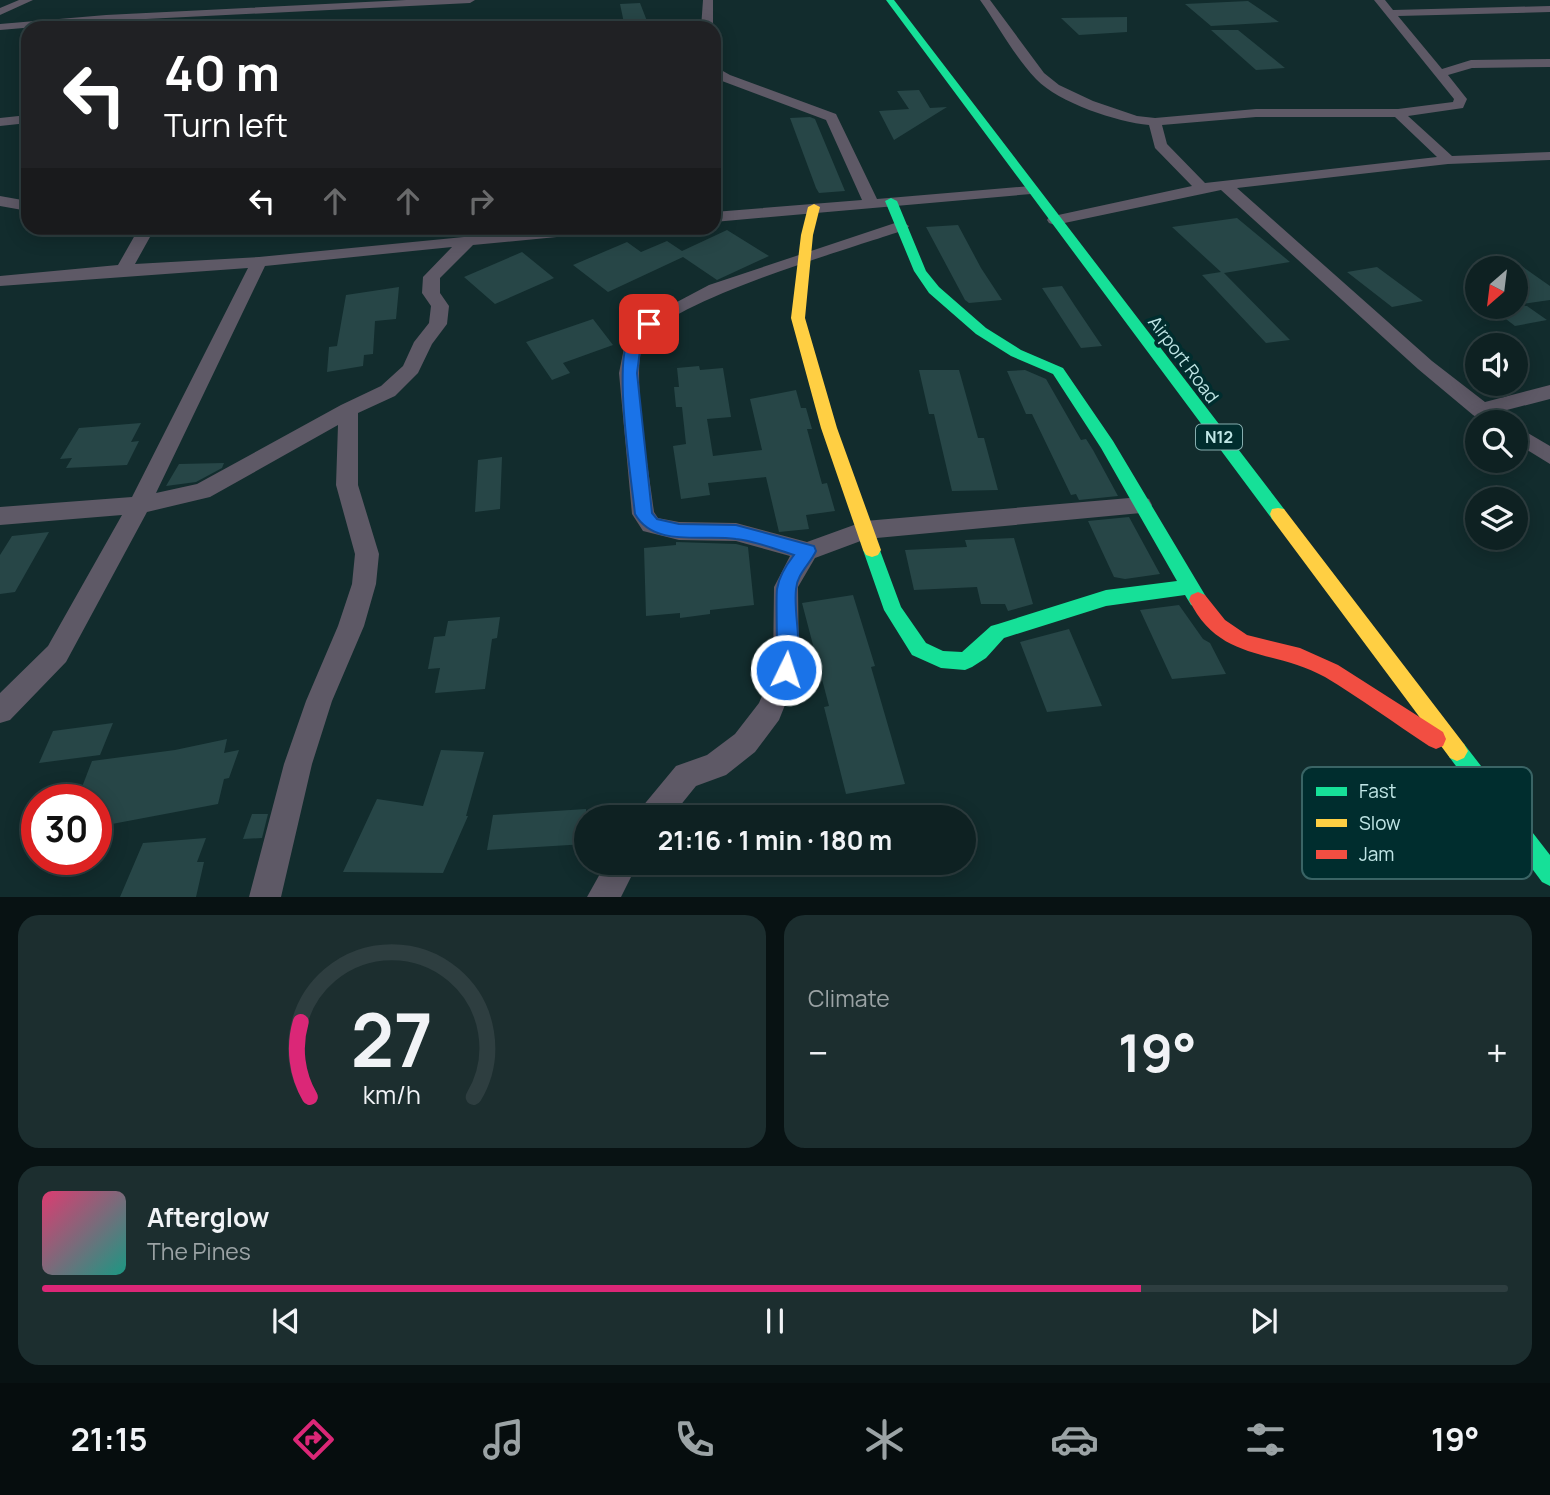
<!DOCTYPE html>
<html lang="en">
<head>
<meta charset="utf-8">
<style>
	:root { --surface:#0e2122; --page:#1c2e2f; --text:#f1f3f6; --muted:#9ba3a5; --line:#2e3e40; --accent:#db2777 }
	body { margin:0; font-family:Manrope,sans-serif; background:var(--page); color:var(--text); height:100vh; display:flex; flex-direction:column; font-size:26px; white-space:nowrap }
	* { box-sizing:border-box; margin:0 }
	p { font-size:23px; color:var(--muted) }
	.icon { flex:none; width:38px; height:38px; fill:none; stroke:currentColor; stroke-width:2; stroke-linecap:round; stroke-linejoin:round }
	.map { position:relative; height:897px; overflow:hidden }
	.drawer { display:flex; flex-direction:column; gap:18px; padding:18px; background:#081213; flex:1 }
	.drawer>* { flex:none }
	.hud { position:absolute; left:21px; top:21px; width:700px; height:214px; border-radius:21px; box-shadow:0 4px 18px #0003,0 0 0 2px var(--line); background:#202124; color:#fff; overflow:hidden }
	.needle { width:46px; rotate:208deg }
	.tools { position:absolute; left:1465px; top:256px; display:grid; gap:14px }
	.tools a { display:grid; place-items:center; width:63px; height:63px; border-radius:50%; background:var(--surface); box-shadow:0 4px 18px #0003,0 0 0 2px var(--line); font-size:35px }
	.speed { position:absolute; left:21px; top:784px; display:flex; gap:14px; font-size:35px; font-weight:700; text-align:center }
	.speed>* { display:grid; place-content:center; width:91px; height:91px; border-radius:50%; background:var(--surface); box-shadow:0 4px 18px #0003,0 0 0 2px var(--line); line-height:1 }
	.speed .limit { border:10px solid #d22; background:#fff; color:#111 }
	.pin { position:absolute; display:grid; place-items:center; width:60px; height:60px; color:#fff; margin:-30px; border-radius:14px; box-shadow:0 4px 10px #0006 }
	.me { position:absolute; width:77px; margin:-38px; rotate:4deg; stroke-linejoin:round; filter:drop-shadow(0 0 5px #0008) }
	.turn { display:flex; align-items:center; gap:24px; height:147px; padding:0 28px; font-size:32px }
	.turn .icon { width:91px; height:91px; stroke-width:2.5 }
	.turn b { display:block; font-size:49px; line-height:60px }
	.lanes { display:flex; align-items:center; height:66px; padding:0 28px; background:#0003; justify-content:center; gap:35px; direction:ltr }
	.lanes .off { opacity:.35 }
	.big { font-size:52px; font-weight:700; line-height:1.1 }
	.drawer .widget { flex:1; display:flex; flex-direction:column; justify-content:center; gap:10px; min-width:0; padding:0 24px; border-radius:21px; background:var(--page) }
	.drawer .dial { align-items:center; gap:0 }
	.dial svg { height:182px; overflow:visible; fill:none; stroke:var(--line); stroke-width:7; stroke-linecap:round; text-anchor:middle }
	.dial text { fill:var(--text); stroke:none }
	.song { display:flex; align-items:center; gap:21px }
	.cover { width:84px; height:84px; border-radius:10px; background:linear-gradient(135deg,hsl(340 70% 55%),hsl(170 70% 35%)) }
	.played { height:7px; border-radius:4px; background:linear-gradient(90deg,var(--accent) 75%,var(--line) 75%) }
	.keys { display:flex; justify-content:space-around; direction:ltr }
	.heat { display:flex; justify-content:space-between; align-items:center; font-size:38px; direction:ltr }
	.drawer .tiles { flex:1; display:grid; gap:18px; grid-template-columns:1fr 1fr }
	.widget:last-child { grid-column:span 2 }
	.trip { position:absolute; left:574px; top:805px; width:402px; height:70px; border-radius:35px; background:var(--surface); box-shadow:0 4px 18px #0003,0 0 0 2px var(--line); font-weight:700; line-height:70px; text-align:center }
	.tabs { display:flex; height:112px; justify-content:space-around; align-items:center; background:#060d0e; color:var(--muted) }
	.tabs .icon { width:49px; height:49px }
	.tabs .current { color:var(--accent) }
	.tabs b { font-size:32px; color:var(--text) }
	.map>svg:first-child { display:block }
	.building { fill:#274647 }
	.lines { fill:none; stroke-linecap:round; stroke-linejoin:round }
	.street { fill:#5e5966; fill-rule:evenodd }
	.fast { fill:#16e098; fill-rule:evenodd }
	.slow { fill:#ffcf43; fill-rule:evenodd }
	.jam { fill:#f24e42; fill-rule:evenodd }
	.route { fill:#1a73e8; stroke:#114b97; stroke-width:2 }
	.labels { text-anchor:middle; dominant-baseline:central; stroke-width:7; stroke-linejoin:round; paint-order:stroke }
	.shield { fill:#002d2e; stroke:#86aeaf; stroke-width:2 }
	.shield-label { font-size:16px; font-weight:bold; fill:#c0e6e6 }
	.street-label { font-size:18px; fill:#c0e6e6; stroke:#002d2e }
	.key { fill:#002d2e; stroke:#3a6465; stroke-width:2 }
	.key-label { font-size:19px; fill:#c0e6e6 }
</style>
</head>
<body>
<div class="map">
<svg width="1550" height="897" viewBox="0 0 1550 897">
	<rect width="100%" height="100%" fill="#122c2d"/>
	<path class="building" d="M 1248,1 L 1279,22 L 1211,26 L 1185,4 Z
		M 640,3 L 647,21 L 624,23 L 620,4 Z
		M 1127,17 L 1127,32 L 1079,35 L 1061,18 Z
		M 1211,30 L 1238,30 L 1285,68 L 1256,70 Z
		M 919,90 L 930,108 L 947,107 L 894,140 L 879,111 L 909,109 L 897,91 Z
		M 810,117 L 815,119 L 845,191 L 819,193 L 816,188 L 790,118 Z
		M 1237,218 L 1290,262 L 1224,273 L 1290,340 L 1266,343 L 1202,275 L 1221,272 L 1172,227 Z
		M 958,225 L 981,268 L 1002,300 L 969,303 L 965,300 L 926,227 Z
		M 727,230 L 769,256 L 717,280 L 683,257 L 608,292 L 573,265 L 627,242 L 641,252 L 667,241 L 682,251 Z
		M 522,252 L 554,278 L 495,304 L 464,277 Z
		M 1516,262 L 1550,286 L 1550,300 L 1516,305 Z
		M 1377,267 L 1423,301 L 1392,307 L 1347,272 Z
		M 1062,286 L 1075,306 L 1102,346 L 1081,348 L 1042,288 Z
		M 399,287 L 396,319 L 375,321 L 373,354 L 364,355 L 363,366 L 327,372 L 329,347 L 337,346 L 346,295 Z
		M 1489,306 L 1527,306 L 1547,320 L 1515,326 Z
		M 593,319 L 613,345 L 563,363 L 570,373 L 552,380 L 526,342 Z
		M 699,366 L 700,370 L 723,368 L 731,417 L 707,419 L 713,456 L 762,450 L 750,399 L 796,390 L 801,408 L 806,408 L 812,429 L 807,429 L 822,484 L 827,483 L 835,511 L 806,515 L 809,529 L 779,532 L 766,477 L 708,483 L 710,495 L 681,499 L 673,446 L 686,444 L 682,407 L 676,407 L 674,387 L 679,387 L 677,368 Z
		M 919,370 L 959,370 L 978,438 L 984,438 L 998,490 L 952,491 L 934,414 L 929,414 Z
		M 1025,370 L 1046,379 L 1081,440 L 1086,439 L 1093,450 L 1118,496 L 1079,500 L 1076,494 L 1071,495 L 1032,414 L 1026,414 L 1007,371 Z
		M 141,423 L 131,442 L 139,441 L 127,465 L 66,468 L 72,458 L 60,459 L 79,428 Z
		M 502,457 L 500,509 L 475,512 L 478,460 Z
		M 224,463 L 222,468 L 196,482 L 166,486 L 179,464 Z
		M 1129,517 L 1160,574 L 1125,579 L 1114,577 L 1088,521 Z
		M 49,532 L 15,592 L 0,594 L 0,555 L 12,536 Z
		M 1014,538 L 1033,604 L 1008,611 L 1005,604 L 981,604 L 977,587 L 914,590 L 905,550 L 967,547 L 965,540 Z
		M 676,542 L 736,544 L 748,547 L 754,605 L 710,610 L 710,614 L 680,618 L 680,613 L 646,616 L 644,548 L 676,545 Z
		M 853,595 L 875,666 L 871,667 L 905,784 L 846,794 L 824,707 L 829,706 L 802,603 Z
		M 1179,605 L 1203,639 L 1210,643 L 1226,674 L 1172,679 L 1140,610 Z
		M 500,617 L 497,638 L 492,639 L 485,689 L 435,693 L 440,668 L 428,669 L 434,637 L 445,636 L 448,621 Z
		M 1069,629 L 1102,706 L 1047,712 L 1020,642 Z
		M 113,723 L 100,755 L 39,763 L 53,731 Z
		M 227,739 L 224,753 L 239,750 L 229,778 L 224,779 L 218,804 L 96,827 L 96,800 L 77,800 L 92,761 L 175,750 Z
		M 441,750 L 484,752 L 466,816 L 468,816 L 443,873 L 343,872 L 377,799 L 423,806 Z
		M 586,809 L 586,844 L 487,850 L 493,815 Z
		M 252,814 L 268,814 L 262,838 L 243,839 Z
		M 206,838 L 197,862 L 204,862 L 196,897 L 120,897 L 143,843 Z"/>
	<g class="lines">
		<path class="street" d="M 19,0 L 33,0 L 0,15 L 0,8 Z
			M 406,0 L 475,0 L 470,3 L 106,21 L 0,30 L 0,24 L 106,15 Z
			M 703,0 L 713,0 L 713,28 L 701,28 Z
			M 980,0 L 990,0 L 1044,73 L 1059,85 L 1093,101 L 1137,116 L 1155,118 L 1256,109 L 1398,109 L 1453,102 L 1454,99 L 1374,0 L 1385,0 L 1393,10 L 1550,6 L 1550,12 L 1398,16 L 1442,69 L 1471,60 L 1550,59 L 1550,67 L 1472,68 L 1448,75 L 1467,99 L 1463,108 L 1408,116 L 1452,156 L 1550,152 L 1550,160 L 1448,164 L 1237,188 L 1432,361 L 1485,402 L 1550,385 L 1550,399 L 1499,412 L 1508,422 L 1484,422 L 1473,415 L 1418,369 L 1221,190 L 1055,225 L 1049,223 L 1047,220 L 1049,217 L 1192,186 L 1155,148 L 1149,125 C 1117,122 1059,103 1036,79 C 1014,56 998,25 980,0 ZM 1256,117 L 1395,117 L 1437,157 L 1205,183 L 1167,144 L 1162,125 Z
			M 714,66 L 730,75 L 836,114 L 877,199 L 1031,186 L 1038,190 L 1031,194 L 714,222 L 714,212 L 862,200 L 826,120 L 722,81 L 714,75 Z
			M 28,115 L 28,123 L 0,126 L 0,118 Z
			M 0,196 L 28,201 L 28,211 L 0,206 Z
			M 901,221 L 909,226 L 907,229 C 856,247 666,301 644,342 C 630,369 650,477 654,512 L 658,518 L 679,522 L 736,523 L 807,542 L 865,521 L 1141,497 L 1149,499 L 1152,505 L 1149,511 L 1141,513 L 866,539 L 815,558 L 798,587 L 799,670 L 779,720 L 755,752 L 726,775 L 696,786 L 671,817 L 637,817 L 642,807 L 676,766 L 707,755 L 735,734 L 759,703 L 773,670 L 774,587 L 790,556 L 736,541 L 679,540 L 643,531 L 632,514 L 619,373 L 625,343 L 643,320 L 709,285 Z
			M 139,228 L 155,228 L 135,264 L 259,257 L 555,228 L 606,228 L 598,233 L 473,245 L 440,278 L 440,293 L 449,306 L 447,324 L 432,344 L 418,373 L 395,396 L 358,413 L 358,485 L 379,554 L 376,584 L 364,626 L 332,701 L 312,764 L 281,897 L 249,897 L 284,764 L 306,701 L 338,626 L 352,584 L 355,554 L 336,485 L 338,425 L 210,497 L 147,512 L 66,662 L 10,720 L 0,723 L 0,693 L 48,646 L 122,515 L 0,525 L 0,507 L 132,497 L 248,268 L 0,286 L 0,276 L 118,265 ZM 452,247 L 423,277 L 422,293 L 431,306 L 429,323 L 414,342 L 403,366 L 381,386 L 341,405 L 197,484 L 156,493 L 265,266 Z
			M 1516,426 L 1550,446 L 1550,464 L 1516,443 Z
			M 606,863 L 638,863 L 621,897 L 587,897 Z"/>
		<path class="fast" d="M 886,0 L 894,0 L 1284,509 L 1286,514 L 1284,519 L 1272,519 Z
			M 891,198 L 897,201 L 926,271 L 939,287 L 986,328 L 1021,350 L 1063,368 L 1113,441 L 1205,595 L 1207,600 L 1205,605 L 1198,608 L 1191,605 L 1185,595 L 1106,606 L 1004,638 L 986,658 L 972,667 L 965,670 L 941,668 L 912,655 L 884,610 L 863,550 L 866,545 L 872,543 L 878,545 L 901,607 L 926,643 L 943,651 L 962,652 L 991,626 L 998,624 L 1106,590 L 1177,581 L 1101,448 L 1053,374 L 1011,356 L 976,334 L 929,293 L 914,271 L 885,201 Z
			M 1457,741 L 1464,744 L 1550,855 L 1550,886 L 1542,882 L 1450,758 L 1446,751 L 1450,744 Z"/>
		<path class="slow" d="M 814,204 L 820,207 L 813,235 L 805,318 L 837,428 L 881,550 L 878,555 L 872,557 L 866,555 L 863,550 L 821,428 L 791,318 L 801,235 L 808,207 Z
			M 1278,508 L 1284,509 L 1464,744 L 1468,751 L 1464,758 L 1457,761 L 1450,758 L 1272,519 L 1270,514 L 1272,509 Z"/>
		<path class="jam" d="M 1198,592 L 1205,595 L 1225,620 L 1247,635 L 1300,648 L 1338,665 L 1443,732 L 1446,739 L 1443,746 L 1436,749 L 1429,746 C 1394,723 1360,698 1325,677 C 1273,648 1220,663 1189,600 L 1191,595 Z"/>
	</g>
	<path class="route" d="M 649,320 L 655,324 L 641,343 L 637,373 L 652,513 L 657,519 L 679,524 L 736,525 L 814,546 L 816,551 C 810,564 797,574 796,589 C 793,617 805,650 793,676 L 786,679 L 779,676 C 777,672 776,597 777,589 C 779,576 787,564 794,555 C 775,549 755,541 736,539 C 703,534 654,548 635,514 C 631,477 615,373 627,343 C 630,335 641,322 649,320 Z"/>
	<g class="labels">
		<rect class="shield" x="1196" y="424.5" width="46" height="25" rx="5"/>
		<g class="shield-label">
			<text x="1219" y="437">N12</text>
		</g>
		<g class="street-label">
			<text transform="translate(1184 359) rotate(53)">Airport Road</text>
		</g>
	</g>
	<rect x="1302" y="767" width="230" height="112" rx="10" class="key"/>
	<rect x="1316" y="787" width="31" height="9" fill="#16e098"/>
	<rect x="1316" y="819" width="31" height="8" fill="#ffcf43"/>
	<rect x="1316" y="850" width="31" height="9" fill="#f24e42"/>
	<g class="key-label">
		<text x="1359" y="798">Fast</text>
		<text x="1359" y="830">Slow</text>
		<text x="1359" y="861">Jam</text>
	</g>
</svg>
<div class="tools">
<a><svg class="needle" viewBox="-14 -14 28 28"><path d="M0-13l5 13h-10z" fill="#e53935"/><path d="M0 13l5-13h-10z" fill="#9ba3a5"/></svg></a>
<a><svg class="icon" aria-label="sound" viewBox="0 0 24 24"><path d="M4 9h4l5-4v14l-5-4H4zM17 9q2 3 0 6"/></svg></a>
<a><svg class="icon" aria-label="search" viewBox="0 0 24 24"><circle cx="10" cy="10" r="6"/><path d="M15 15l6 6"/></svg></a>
<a><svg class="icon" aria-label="layers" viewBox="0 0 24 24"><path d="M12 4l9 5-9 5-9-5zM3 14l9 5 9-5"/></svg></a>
</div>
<div class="speed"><div class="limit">30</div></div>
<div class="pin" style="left:649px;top:324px;background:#d93025"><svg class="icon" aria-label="arrive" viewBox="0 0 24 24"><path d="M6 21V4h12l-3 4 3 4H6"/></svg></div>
<svg class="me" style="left:786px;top:670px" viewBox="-20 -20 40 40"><circle r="17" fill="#1a73e8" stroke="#fff" stroke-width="3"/><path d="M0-11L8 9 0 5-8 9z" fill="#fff"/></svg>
<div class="trip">21:16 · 1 min · 180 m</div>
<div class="hud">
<div class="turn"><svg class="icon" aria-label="left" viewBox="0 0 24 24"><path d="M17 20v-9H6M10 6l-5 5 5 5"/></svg><div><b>40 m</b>Turn left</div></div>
<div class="lanes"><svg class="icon" aria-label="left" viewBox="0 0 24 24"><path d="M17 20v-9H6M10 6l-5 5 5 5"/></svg><svg class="icon off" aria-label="ahead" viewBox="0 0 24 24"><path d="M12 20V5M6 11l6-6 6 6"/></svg><svg class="icon off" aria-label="ahead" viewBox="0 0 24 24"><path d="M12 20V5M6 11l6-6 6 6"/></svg><svg class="icon off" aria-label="right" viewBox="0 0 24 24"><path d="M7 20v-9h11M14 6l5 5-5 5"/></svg></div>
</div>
</div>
<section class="drawer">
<div class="tiles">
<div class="widget dial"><svg viewBox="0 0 100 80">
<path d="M14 69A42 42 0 1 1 86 69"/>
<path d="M14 69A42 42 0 0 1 10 36" stroke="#db2777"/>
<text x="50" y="56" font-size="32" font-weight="700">27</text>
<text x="50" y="72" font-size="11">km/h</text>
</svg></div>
<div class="widget"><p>Climate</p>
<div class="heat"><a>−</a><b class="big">19°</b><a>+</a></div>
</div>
<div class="widget">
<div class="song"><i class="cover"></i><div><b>Afterglow</b><p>The Pines</p></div></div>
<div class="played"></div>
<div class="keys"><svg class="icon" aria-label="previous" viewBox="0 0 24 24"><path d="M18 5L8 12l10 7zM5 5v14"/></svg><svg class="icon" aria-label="pause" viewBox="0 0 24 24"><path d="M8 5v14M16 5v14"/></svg><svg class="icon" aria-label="next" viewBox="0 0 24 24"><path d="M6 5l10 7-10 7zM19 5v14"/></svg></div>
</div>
</div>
</section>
<nav class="tabs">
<b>21:15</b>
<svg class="icon current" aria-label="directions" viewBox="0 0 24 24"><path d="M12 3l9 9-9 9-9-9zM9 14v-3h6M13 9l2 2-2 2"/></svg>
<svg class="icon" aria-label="music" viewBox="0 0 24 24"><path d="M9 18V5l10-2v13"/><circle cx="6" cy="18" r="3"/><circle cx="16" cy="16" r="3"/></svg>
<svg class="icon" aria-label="phone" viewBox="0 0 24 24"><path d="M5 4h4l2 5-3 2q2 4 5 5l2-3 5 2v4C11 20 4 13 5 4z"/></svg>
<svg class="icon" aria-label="climate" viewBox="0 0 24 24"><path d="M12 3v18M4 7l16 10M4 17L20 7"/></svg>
<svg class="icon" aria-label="car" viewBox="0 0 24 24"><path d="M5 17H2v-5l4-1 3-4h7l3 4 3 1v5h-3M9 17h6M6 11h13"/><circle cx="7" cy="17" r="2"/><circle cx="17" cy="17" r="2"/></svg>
<svg class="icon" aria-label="filters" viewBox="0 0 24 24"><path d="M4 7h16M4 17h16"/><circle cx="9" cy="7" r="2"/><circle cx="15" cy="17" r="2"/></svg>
<b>19°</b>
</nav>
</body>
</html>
